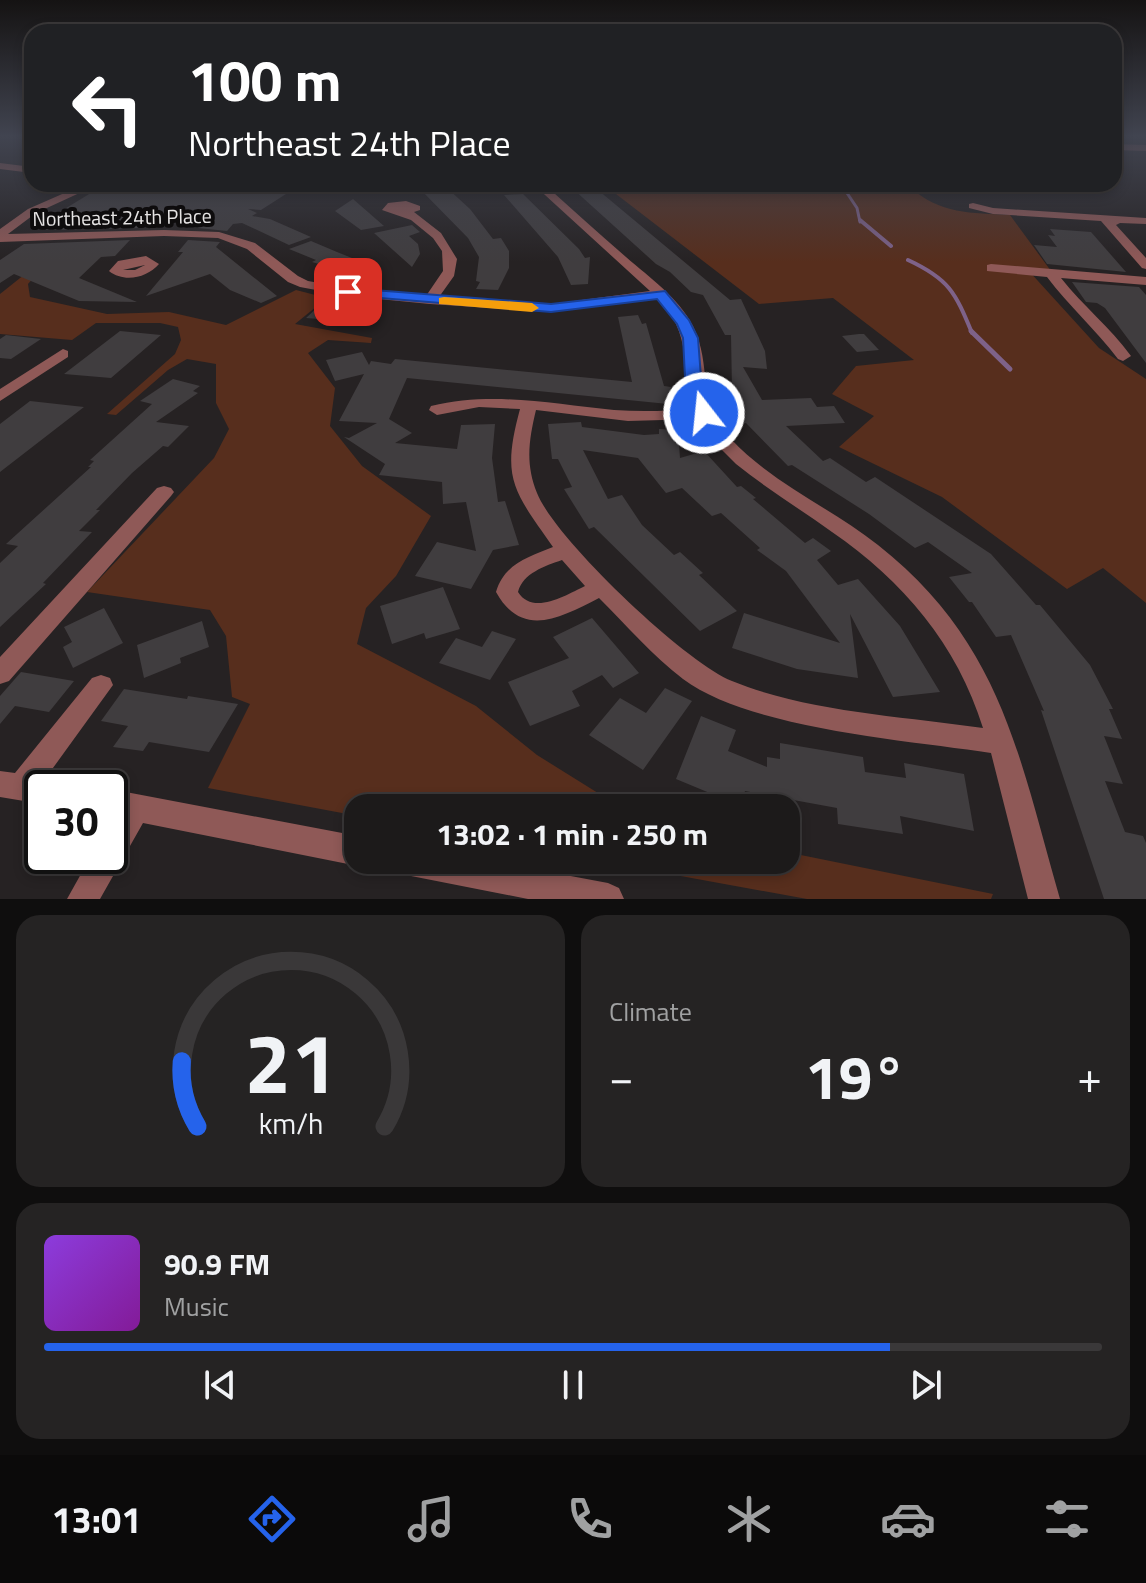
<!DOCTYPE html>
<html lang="en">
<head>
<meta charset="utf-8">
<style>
	:root { --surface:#1c1a1a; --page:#252323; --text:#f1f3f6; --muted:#a0a1a2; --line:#3a3839; --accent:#2563eb }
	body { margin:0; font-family:"Titillium Web",sans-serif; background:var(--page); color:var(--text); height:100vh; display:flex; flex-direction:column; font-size:30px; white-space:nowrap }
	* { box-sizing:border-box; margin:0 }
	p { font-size:26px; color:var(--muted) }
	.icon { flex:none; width:44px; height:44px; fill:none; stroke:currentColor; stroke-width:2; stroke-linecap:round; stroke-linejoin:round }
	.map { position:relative; height:899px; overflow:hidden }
	.details { display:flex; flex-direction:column; gap:16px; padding:16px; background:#0f0e0e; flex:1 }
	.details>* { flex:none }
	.guide { position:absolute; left:24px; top:24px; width:1098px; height:168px; border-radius:24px; box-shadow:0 4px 12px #0003,0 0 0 2px var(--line); background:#202124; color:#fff; overflow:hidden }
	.speed { position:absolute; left:24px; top:770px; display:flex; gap:16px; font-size:40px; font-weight:700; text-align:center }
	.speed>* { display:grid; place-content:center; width:104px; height:104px; border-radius:50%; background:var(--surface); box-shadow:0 4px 12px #0003,0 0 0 2px var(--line); line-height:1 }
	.speed .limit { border:4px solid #111; border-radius:12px; background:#fff; color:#111 }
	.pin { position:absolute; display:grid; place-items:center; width:68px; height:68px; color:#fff; margin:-34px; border-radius:16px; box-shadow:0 4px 12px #0006 }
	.me { position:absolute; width:88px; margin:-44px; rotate:344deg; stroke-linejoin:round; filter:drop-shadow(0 0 6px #0008) }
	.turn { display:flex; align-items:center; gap:28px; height:168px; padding:0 32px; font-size:36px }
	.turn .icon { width:104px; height:104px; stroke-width:2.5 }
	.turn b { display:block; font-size:56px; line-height:68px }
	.big { font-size:60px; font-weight:700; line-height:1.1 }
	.details .card { flex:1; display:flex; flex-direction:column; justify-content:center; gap:12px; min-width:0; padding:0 28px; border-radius:24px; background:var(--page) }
	.details .dial { align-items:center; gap:0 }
	.dial svg { height:208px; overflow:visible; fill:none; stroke:var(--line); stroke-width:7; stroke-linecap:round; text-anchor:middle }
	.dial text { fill:var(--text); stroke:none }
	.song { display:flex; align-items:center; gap:24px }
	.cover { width:96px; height:96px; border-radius:12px; background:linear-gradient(135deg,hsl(270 70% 55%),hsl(290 70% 35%)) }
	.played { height:8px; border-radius:4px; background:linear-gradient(90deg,var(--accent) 80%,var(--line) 80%) }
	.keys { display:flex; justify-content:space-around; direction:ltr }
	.heat { display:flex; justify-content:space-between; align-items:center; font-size:44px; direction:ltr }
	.details .tiles { flex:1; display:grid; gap:16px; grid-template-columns:1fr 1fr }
	.card:last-child { grid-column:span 2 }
	.trip { position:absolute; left:344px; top:794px; width:456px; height:80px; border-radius:24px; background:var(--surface); box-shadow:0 4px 12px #0003,0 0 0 2px var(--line); font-weight:700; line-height:80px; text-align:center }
	.menu { display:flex; height:128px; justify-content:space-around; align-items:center; background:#0b0a0a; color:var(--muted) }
	.menu .icon { width:56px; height:56px }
	.menu .active { color:var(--accent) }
	.menu b { font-size:36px; color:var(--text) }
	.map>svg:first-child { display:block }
	.green { fill:#572e1d }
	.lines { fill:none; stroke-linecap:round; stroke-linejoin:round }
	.stream-far2 { stroke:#7e6289; stroke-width:3 }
	.stream-far1 { stroke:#7e6289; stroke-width:4 }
	.stream { stroke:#7e6289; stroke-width:5 }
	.building { fill:#403d3f }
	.minor { fill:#8f5957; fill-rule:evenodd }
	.route { fill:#2563eb; stroke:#184099; stroke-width:2 }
	.slow { fill:#f59e0b }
	.labels { text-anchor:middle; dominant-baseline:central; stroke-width:8; stroke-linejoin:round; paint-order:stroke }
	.far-street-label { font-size:20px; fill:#e6e4e4; stroke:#0e0c0d }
</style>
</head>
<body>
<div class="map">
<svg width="1146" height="899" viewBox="0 0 1146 899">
	<rect width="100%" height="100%" fill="#262223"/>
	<path class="green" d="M 603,184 L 918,184 L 910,187 C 939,214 972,213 1010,215 L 1051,271 L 1028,270 L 1099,348 L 1146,379 L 1146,603 L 1103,568 L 1067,589 L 942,497 L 839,447 L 874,416 L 832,394 L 856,366 L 914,360 L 833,298 L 759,304 Z
		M 64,243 L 28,284 L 30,297 L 107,314 L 169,312 L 226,325 L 296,290 L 327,298 L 295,324 L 372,338 L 371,343 L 328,340 L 308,353 L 335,388 L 330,426 L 362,466 L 431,516 L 396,576 L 366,608 L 357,644 L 476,706 L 537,755 L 622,808 L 358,808 L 358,816 L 208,788 L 250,704 L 232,697 L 226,636 L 210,610 L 87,592 L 214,458 L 229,429 L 216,403 L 216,364 L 187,359 L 168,370 L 116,415 L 107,414 L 175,354 L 181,340 L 178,327 L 160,323 L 96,323 L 72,340 L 0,334 L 0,294 Z
		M 786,852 L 993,894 L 991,899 L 807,899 L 593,860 L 786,860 Z"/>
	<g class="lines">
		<path class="stream-far2" d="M 841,184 L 857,208 L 860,222"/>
		<path class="stream-far1" d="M 860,220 L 891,246
			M 908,260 C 949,279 955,292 972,333"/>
		<path class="stream" d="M 971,331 L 1010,369"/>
	</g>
	<path class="building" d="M 300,185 L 261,210 L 248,209 L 257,213 L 252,216 L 270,219 L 311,237 L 289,245 L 242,223 L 233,224 L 227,231 L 198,228 L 204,221 L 146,223 L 142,228 L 45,230 L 51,226 L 44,226 L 49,221 L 45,221 L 99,188 L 160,194 Z
		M 592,185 L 730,300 L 741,299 L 765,351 L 767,369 L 743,367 L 762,400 L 811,398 L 817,407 L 834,406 L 845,423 L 786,426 L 823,461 L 830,458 L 866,482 L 875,477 L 991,554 L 1036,605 L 1040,605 L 1090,665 L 1113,709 L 1109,709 L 1122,739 L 1104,736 L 1123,784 L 1105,781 L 1125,832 L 1143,836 L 1146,843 L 1146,899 L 1104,899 L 1041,710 L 1044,711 L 1011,635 L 996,637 L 972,602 L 969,602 L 949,577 L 972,573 L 928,542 L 915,548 L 869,514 L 792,465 L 788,466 L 746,423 L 742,424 L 724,391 L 732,390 L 731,335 L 725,335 L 703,295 L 691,292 L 670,272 L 656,264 L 572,188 Z
		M 438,186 L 447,188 L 470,209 L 493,239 L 501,238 L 509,251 L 509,268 L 498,290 L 476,289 L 480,282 L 476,281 L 479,257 L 468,238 L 418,187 Z
		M 523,194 L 579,249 L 585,258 L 590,257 L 588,284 L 571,285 L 558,257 L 504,195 Z
		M 353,199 L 384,226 L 361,230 L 335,211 Z
		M 412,225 L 420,232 L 409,236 L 418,244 L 420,254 L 412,267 L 374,233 Z
		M 1050,229 L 1091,232 L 1126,272 L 1047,264 L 1034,245 L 1057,247 L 1048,235 L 1055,236 Z
		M 130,240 L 115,256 L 101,257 L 79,278 L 137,302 L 79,301 L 14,274 L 0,283 L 0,260 L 24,244 Z
		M 188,240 L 220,242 L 216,247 L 277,296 L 261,303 L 230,290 L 210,274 L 146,296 L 183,252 L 178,252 Z
		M 311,241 L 337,252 L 357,260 L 336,269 L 312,262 L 316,260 L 289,249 Z
		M 1072,282 L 1139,287 L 1146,295 L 1146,363 L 1105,308 L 1097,303 L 1086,302 Z
		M 321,304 L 373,310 L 372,323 L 306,318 Z
		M 638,315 L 642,324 L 646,323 L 664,386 L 671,387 L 668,404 L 407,378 L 389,419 L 412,433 L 395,443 L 457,449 L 461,425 L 495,424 L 492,458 L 498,502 L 505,501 L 519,545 L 493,550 L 471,589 L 415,576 L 437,542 L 476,551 L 466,502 L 443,504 L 442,482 L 379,475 L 385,464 L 344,437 L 349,438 L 377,423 L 339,421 L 364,374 L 335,381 L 326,360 L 362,352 L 369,365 L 371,361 L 391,364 L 395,359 L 632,382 L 618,317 Z
		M 120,331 L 161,335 L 111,378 L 64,374 Z
		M 859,334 L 864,334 L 879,350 L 857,352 L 842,336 Z
		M 6,335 L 41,339 L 11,359 L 0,358 L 0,339 Z
		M 173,379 L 200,386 L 193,391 L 198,393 L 156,422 L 189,426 L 168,447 L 163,446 L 132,473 L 96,510 L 100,510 L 79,531 L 92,532 L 43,583 L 46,584 L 0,627 L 0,563 L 18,546 L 6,544 L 91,467 L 88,467 L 94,461 L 90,460 L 152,404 L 140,401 Z
		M 30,401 L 84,407 L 0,472 L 0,424 Z
		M 581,422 L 582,427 L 644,435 L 659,434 L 659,429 L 678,430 L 680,458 L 704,451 L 737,487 L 741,486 L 756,498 L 753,499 L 805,543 L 813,538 L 831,551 L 817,560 L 838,585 L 858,579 L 900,626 L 940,692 L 893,697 L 850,614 L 858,678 L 797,669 L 732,648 L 744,613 L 840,643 L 786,571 L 757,550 L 760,548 L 721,513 L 712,516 L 682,488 L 666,493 L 638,458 L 583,450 L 608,499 L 622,495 L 642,525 L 674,555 L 680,552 L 703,573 L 699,575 L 737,611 L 700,631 L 594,527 L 589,529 L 564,489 L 572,487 L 558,459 L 552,459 L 548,424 Z
		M 443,587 L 460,629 L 426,639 L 424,633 L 392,644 L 380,606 Z
		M 104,608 L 123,643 L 73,668 L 63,647 L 72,642 L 64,627 Z
		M 592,618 L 639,673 L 613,688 L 602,675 L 572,691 L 580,706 L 530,726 L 508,682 L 569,658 L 553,637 Z
		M 202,621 L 209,647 L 180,658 L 181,663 L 144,678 L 137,645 Z
		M 492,631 L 516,639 L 490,680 L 439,663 L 456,638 L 482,647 Z
		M 21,672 L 74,681 L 49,712 L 15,706 L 0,724 L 0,696 Z
		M 665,688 L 692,701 L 643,770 L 589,735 L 620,698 L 646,713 Z
		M 124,689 L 187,699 L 188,696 L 238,704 L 209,752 L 149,742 L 143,751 L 113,747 L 128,726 L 101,721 Z
		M 701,716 L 736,730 L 728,751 L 767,767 L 767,757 L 780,759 L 780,743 L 863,757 L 865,772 L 906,778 L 904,763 L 964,774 L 974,831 L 900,816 L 903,834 L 838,824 L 837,808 L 745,791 L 741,806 L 676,779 Z"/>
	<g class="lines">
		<path class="minor" d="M 1114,144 L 1146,145 L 1146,151 L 1114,150 Z
			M 0,163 L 32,167 L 32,173 L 0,169 Z
			M 85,184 L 99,184 L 36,213 L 8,234 L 164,230 L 219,232 L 255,243 L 298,276 L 308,281 L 348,288 L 426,296 L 443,271 L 442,251 L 433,238 L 411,220 L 382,210 L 388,203 L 406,201 L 420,206 L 420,210 L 414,212 L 441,233 L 457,259 L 454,276 L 439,297 L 551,304 L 650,291 L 533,184 L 544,184 C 571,208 598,233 626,257 C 650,278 678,297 693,326 C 713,367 695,399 731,439 C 772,483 831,508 878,545 C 1002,643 1019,757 1060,899 L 1028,899 L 991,753 C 907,740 750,729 683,679 C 653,656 626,625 599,598 C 560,618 522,639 496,592 C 504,564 528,557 553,547 C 513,490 501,479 520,409 L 479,407 L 437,415 L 429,410 L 431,406 C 493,391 552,404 614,410 C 641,412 667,411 694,409 C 680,366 693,335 658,298 L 551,312 L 430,304 L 348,296 L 300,287 L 288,282 L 247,249 L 218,238 L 164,236 L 0,242 L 0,229 L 28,209 ZM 536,410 L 628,421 L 698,419 L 720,448 L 736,464 C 767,489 800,509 832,532 C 903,581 957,644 983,728 C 902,716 808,712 732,681 C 686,663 555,539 537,493 C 525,464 529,439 536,410 ZM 562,560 L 585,586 C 566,595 533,616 518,592 C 523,573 545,566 562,560 Z
			M 154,184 L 182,184 C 176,189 160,189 154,184 Z
			M 973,203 L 993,208 L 1146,218 L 1146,224 L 1120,223 L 1116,225 L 1146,258 L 1146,269 L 1142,268 L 1101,221 L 993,214 L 969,208 L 969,204 Z
			M 146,256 L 159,264 C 147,278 124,283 109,271 L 118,261 ZM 145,265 L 135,270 L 123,270 Z
			M 991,264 L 1146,277 L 1146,285 L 1061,278 C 1083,306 1110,327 1131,356 L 1123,361 L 1118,359 C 1096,330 1069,306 1047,277 L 987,271 L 987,265 Z
			M 63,349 L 68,351 L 68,357 L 0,401 L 0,389 Z
			M 164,486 L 171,488 L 174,492 L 171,496 L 9,681 L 0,684 L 0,657 L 157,488 Z
			M 101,675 L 110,678 L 113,685 L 45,779 L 52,782 L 55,788 L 42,788 L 42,804 L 0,797 L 0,771 L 15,773 L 92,678 Z
			M 110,789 L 358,836 L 358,860 L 369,860 L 358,866 L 143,823 L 100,899 L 67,899 L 91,856 L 110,856 L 110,825 L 114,817 L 110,817 Z
			M 391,860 L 485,860 L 608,883 L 619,888 L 624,899 L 528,899 L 406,875 L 395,871 Z"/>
	</g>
	<linearGradient id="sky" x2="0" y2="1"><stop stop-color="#151313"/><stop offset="0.52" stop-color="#414450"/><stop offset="1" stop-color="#414450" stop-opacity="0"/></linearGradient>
	<rect width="1146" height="262" fill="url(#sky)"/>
	<path class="route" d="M 348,288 L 551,304 L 665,291 L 689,320 L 698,338 L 701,377 L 712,413 L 704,418 L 695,413 L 685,377 L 683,338 L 677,324 L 657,299 L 551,312 L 344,295 L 342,292 Z"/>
	<path class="slow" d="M 444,297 L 532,303 L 539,308 L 532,312 L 439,304 L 439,298 Z"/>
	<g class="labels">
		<g class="far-street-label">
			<text transform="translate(122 217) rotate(-1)">Northeast 24th Place</text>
		</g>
	</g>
</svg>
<div class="speed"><div class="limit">30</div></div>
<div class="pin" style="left:348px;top:292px;background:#d93025"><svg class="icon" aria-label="arrive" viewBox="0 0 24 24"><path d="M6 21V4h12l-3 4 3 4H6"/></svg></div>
<svg class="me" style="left:704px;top:413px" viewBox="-20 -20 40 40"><circle r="17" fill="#2563eb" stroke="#fff" stroke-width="3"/><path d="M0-11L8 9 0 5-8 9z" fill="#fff"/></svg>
<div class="trip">13:02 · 1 min · 250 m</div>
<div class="guide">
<div class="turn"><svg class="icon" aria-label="left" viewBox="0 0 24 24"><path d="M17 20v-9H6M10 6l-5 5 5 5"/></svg><div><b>100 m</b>Northeast 24th Place</div></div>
</div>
</div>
<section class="details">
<div class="tiles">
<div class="card dial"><svg viewBox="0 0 100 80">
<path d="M14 69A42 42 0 1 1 86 69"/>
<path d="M14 69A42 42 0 0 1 8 44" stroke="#2563eb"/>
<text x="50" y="56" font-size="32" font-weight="700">21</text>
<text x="50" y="72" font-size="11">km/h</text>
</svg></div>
<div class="card"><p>Climate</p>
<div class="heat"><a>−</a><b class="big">19°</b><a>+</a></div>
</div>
<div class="card">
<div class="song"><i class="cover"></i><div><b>90.9 FM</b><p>Music</p></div></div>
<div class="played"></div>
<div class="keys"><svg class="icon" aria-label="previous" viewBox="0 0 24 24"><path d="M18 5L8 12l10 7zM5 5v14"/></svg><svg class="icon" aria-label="pause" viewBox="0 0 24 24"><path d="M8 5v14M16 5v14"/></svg><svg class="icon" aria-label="next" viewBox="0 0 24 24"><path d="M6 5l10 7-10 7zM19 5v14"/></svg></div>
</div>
</div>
</section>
<nav class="menu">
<b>13:01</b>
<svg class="icon active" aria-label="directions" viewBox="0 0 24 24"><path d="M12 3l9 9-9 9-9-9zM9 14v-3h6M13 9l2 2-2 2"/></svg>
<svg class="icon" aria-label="music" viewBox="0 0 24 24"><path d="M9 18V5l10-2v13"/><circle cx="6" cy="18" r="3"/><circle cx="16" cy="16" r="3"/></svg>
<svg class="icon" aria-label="phone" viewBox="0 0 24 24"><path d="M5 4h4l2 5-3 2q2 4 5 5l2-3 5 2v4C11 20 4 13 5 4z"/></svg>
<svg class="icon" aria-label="climate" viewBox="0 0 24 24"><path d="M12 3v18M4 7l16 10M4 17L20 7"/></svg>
<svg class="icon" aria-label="car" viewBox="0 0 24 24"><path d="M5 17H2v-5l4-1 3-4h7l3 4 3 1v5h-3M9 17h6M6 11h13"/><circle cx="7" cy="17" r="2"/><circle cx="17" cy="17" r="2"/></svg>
<svg class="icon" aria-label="filters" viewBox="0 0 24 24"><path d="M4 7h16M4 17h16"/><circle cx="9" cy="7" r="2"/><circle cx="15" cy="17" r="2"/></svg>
</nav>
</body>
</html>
